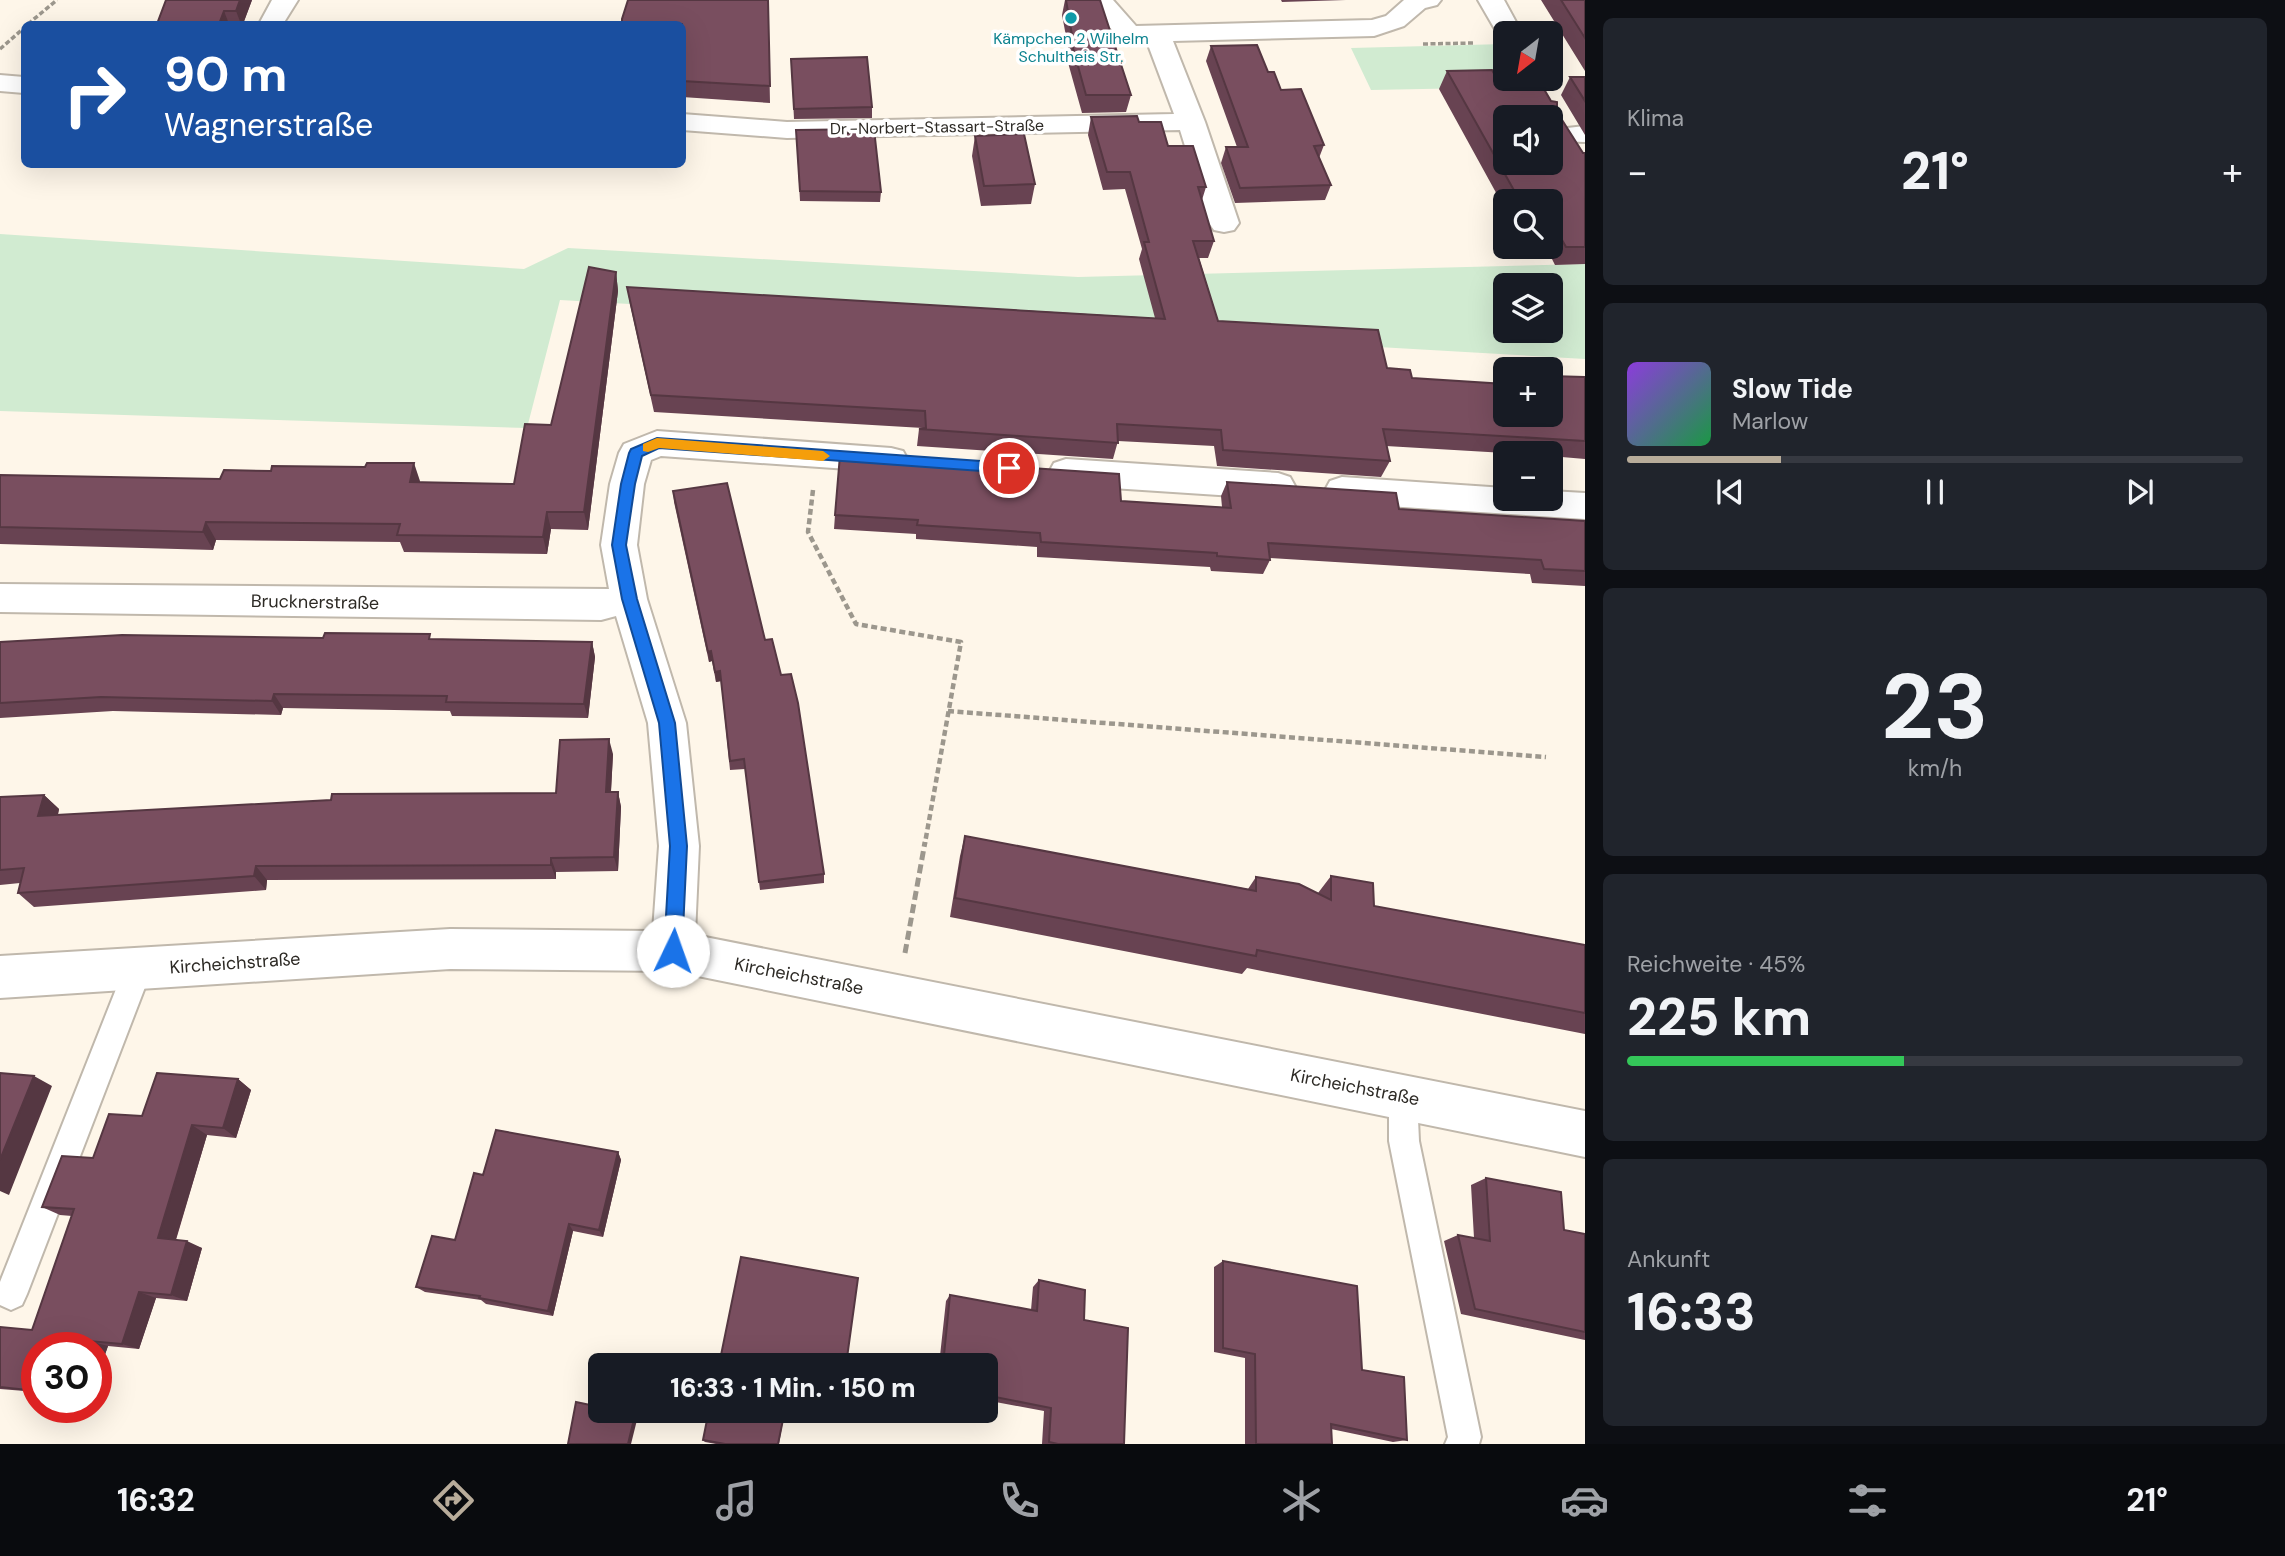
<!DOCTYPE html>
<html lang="de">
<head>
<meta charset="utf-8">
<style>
	:root { --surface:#171b24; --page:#20242c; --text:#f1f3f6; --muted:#9ea1a6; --line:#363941; --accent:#b8ac9a }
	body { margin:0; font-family:"DM Sans",sans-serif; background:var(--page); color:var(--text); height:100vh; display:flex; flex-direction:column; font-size:26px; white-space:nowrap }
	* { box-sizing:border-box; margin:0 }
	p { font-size:23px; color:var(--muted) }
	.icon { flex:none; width:38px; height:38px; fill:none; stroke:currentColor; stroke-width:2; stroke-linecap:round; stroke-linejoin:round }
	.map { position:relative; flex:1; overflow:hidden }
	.panel { display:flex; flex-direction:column; gap:18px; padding:18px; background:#0d0f14; width:700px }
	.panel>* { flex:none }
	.hud { position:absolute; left:21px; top:21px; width:665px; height:147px; border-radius:10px; box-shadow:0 7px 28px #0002; background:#1a4fa0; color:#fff; overflow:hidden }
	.needle { width:46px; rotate:211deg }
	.buttons { position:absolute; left:1493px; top:21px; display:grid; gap:14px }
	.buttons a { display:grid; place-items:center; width:70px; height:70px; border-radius:10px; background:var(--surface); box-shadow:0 7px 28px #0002; font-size:35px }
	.speed { position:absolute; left:21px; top:1332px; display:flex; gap:14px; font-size:35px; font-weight:700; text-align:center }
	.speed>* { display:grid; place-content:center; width:91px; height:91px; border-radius:50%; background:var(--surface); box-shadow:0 7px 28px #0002; line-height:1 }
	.speed .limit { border:10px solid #d22; background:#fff; color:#111 }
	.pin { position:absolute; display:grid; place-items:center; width:60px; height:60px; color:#fff; margin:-30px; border:4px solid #fff; border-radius:50%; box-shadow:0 2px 7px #0007 }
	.me { position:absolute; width:77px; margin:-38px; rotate:3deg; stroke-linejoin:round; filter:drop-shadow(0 0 5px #0008) }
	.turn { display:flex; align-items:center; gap:24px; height:147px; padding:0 28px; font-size:32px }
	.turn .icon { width:91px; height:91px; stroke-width:2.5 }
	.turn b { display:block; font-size:49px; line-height:60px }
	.big { font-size:52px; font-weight:800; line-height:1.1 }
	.panel .widget { flex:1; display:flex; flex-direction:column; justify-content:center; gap:10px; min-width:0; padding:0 24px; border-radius:10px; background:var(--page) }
	.panel .dial { align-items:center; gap:0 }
	.dial b { font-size:91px; line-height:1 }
	.song { display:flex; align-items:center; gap:21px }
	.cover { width:84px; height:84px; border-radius:10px; background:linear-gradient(135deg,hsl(270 70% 55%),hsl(140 70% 35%)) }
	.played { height:7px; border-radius:4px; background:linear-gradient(90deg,var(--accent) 25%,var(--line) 25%) }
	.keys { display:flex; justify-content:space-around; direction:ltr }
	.heat { display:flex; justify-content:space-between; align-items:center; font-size:38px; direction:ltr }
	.charge { height:10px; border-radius:5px; background:linear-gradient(90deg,#34c759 45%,var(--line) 0) }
	.trip { position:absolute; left:588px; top:1353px; width:410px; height:70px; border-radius:10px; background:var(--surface); box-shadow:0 7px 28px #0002; font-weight:800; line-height:70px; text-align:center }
	.tabs { display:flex; height:112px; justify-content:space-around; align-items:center; background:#090b0e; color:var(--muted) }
	.tabs .icon { width:49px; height:49px }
	.tabs .current { color:var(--accent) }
	.tabs b { font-size:32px; color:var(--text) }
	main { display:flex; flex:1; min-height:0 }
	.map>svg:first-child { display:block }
	.green { fill:#d1ebd1; fill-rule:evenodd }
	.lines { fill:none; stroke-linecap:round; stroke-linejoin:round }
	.lane-casing { stroke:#c0b8ac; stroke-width:4 }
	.street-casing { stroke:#c0b8ac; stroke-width:4 }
	.path-far2 { stroke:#9c978d; stroke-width:3.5; stroke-dasharray:5 2.5; stroke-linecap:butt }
	.path-far1 { stroke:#9c978d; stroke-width:4.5; stroke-dasharray:6 3.5; stroke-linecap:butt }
	.path { stroke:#9c978d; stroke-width:5; stroke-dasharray:9 4.5; stroke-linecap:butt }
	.lane { fill:#fff; fill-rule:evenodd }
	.street { fill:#fff; fill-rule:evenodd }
	.wall { fill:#684352 }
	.shaded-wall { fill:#553742 }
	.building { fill:#794e5f; stroke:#553742; stroke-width:2; fill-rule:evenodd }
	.route { fill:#1a73e8; stroke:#114b97; stroke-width:2 }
	.slow { fill:#f59e0b }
	.culture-dot { fill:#0f9aa8; stroke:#fff; stroke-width:2.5 }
	.labels { text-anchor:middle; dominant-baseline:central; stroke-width:7; stroke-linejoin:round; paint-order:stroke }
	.far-culture-label { font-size:16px; fill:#0d838f; stroke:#fff }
	.far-street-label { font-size:16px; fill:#2d2a25; stroke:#fff }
	.street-label { font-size:18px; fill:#2d2a25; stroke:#fff }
</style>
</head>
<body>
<main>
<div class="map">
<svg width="1585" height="1444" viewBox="0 0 1585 1444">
	<rect width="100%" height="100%" fill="#fef6e9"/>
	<path class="green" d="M 1505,44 L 1505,79 L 1532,87 L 1371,90 L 1351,48 Z
		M 0,234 L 524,269 L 568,248 L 1078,277 L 1585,264 L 1585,359 L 560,300 L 527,428 L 0,411 ZM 1505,285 L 1550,285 L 1550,331 L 1505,331 Z"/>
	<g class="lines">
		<defs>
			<path id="lane" d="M 138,956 L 148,960 L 152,969 L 27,1294 L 22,1305 L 11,1310 L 0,1305 L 0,1282 L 124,969 L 128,960 Z
				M 1403,1083 L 1413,1087 L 1417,1097 L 1419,1141 L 1481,1437 L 1479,1444 L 1445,1444 L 1448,1437 L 1389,1141 L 1389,1097 L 1393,1087 Z"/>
			<path id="street" d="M 272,0 L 298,0 L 283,24 L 259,24 Z
				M 1086,0 L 1113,0 L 1136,26 L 1372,20 L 1386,16 L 1404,0 L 1441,0 L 1437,5 L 1425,8 L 1404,26 L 1374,36 L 1173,41 L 1205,122 L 1239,223 L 1234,230 L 1224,232 L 1214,230 L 1209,223 L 1180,130 L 787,138 L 682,130 L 682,114 L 787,122 L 1174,114 L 1147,42 L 1120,39 Z
				M 1478,0 L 1504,0 L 1522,33 L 1505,33 L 1505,40 L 1500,38 Z
				M 0,75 L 24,77 L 24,93 L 0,91 Z
				M 1585,126 L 1585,142 L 1558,141 L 1554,135 L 1558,129 Z
				M 657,431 L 891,448 L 903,451 L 908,460 L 903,469 L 891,472 L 661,456 L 651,460 L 644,484 L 637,545 L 647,599 L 686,723 L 699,846 L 695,935 L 1585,1111 L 1585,1157 L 673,971 L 450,969 L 0,998 L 0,956 L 450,929 L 653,931 L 659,846 L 648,723 L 616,616 L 601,620 L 0,612 L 0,584 L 609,589 L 601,545 L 610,484 L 619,453 L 624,444 Z
				M 1066,459 L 1278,473 L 1290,477 L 1295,486 L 1290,495 L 1278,499 L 1066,485 L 1054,481 L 1049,472 L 1054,463 Z
				M 1342,477 L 1505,488 L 1505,499 L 1550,499 L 1550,491 L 1585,493 L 1585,519 L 1342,503 L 1330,499 L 1325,490 L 1330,481 Z"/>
		</defs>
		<use href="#lane" class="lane-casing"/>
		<use href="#street" class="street-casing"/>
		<path class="path-far2" d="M 28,24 L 57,0
			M 1423,44 L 1474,43
			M 0,49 L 24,28"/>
		<path class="path-far1" d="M 813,490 L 808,532 L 856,624 L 961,642 L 925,843
			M 948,711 L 1546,757"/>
		<path class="path" d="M 905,953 L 925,842"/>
		<use href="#lane" class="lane"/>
		<use href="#street" class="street"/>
	</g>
	<path class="wall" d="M 252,0 L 243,24 L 157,24 Z
		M 768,0 L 770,103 L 682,97 L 682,24 Z
		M 1065,0 L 1100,0 L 1131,95 L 1126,112 L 1082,113 L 1067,59 L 1069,52 L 1062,15 Z
		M 1281,0 L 1346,0 L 1282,2 Z
		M 1541,0 L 1585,0 L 1585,71 Z
		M 1211,46 L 1268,72 L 1324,145 L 1319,158 L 1331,185 L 1325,200 L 1235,203 L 1221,163 L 1226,147 L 1237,147 L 1206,61 Z
		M 791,59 L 872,107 L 872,118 L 794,119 Z
		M 1447,71 L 1497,79 L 1557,112 L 1583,153 L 1585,153 L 1585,264 L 1555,265 L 1546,247 L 1550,247 L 1550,201 L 1505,201 L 1505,209 L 1439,89 Z
		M 1570,77 L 1585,77 L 1585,135 L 1561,95 Z
		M 1091,117 L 1139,122 L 1168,146 L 1206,187 L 1202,200 L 1214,241 L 1208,258 L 1199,258 L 1218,321 L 1387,368 L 1505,415 L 1585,377 L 1585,459 L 1550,456 L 1550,453 L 1505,453 L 1386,446 L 1390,461 L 1381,477 L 1217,466 L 1214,446 L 1118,441 L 1113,459 L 917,446 L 919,429 L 923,429 L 923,428 L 654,412 L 630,304 L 627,287 L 1155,318 L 1139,259 L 1142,249 L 1125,189 L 1103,190 L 1088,135 Z
		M 796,130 L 881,192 L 880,202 L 800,201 Z
		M 975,136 L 1035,184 L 1031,204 L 981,206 L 972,156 Z
		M 349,164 L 429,164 L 428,168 L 350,167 Z
		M 616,272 L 618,291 L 588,530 L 551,529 L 547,554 L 404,552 L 400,542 L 216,540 L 213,550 L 0,544 L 0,475 L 220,479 L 420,481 L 420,482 L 514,484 L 551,425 Z
		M 1227,482 L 1399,509 L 1585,521 L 1585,586 L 1532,583 L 1530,574 L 1270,558 L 1270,560 L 1263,574 L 1211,571 L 1210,567 L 1037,557 L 1037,547 L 916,539 L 916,534 L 834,529 L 835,515 L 1121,501 L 1222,507 L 1221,496 Z
		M 673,491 L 824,874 L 824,883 L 760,890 L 745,769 L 730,770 L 721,681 L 716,682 L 712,661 L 709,662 L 674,502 Z
		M 432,639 L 592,642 L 595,657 L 588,718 L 452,716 L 450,711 L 283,708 L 281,715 L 113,711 L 0,718 L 0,642 Z
		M 613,754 L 611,792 L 618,792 L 621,807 L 618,871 L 556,872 L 556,879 L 267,880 L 266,890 L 34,907 L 18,893 L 20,883 L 0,885 L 0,797 L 44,795 L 59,809 L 58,815 L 556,793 Z
		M 965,836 L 1248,889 L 1256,877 L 1318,893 L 1331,876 L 1374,906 L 1585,945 L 1585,1034 L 1247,968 L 1242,974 L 950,917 L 960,856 Z
		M 238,1079 L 251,1090 L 236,1138 L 207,1135 L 176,1240 L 202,1248 L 187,1301 L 156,1298 L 139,1349 L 108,1346 L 96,1380 L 96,1348 L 37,1348 L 37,1392 L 0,1389 L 0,1327 L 32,1330 L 72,1216 L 60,1215 L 42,1207 L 93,1158 L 142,1116 Z
		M 618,1152 L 621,1160 L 603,1237 L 573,1231 L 553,1316 L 486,1304 L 481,1300 L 425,1292 L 416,1287 L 455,1240 L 483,1175 Z
		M 1486,1178 L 1564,1230 L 1585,1234 L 1585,1340 L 1461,1314 L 1444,1241 L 1458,1235 L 1474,1238 L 1471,1185 Z
		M 741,1257 L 846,1365 L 808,1365 L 794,1362 Z
		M 1223,1261 L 1362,1370 L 1407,1440 L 1393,1442 L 1331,1429 L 1332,1444 L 1245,1444 L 1245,1358 L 1214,1352 L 1214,1267 Z
		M 1039,1280 L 1084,1320 L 1124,1444 L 1042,1444 L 1044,1411 L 985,1400 L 985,1365 L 939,1365 L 946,1301 L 950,1295 L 1031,1310 L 1033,1287 Z
		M 709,1410 L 785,1410 L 779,1444 L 716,1444 L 705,1442 L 703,1440 Z"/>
	<path class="shaded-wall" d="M 240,0 L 252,0 L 243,24 L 241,24 L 236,11 Z
		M 224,11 L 229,24 L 219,24 Z
		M 616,272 L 618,291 L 588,530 L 584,512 Z
		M 414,463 L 420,481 L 416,500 L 410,482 Z
		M 547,512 L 551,529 L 547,554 L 543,537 Z
		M 206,522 L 216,540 L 213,550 L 203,532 Z
		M 592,642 L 595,657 L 588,718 L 584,704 Z
		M 711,651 L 712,661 L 709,662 L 708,652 Z
		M 720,671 L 721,681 L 716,682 L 715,672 Z
		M 274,694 L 283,708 L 281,715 L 272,701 Z
		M 609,739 L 613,754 L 610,807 L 606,792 Z
		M 618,792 L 621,807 L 618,871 L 614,857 Z
		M 44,795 L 59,809 L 54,830 L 38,816 Z
		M 551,858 L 556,872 L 556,879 L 551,865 Z
		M 256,866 L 267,880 L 266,890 L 254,876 Z
		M 34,1076 L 52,1086 L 9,1195 L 0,1191 L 0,1160 Z
		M 238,1079 L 251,1090 L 236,1138 L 223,1128 Z
		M 192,1125 L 207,1135 L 174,1245 L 158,1238 Z
		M 618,1152 L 621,1160 L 603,1237 L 599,1230 Z
		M 569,1224 L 573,1231 L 553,1316 L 548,1311 Z
		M 187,1241 L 202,1248 L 187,1301 L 171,1295 Z
		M 139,1292 L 156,1298 L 139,1349 L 122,1344 Z
		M 89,1341 L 108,1346 L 96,1380 L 96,1348 L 87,1348 Z
		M 635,1415 L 638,1416 L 631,1444 L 628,1444 Z"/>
	<path class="building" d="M 166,0 L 240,0 L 236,11 L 224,11 L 219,24 L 157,24 Z
		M 628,0 L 768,0 L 770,86 L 682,81 L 682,24 L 622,24 L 622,19 Z
		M 1066,0 L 1100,0 L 1131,95 L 1086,95 L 1071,41 L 1073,41 Z
		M 1561,0 L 1585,0 L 1585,38 Z
		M 1257,45 L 1268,72 L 1274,72 L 1281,90 L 1301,89 L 1324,145 L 1314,146 L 1331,185 L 1240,188 L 1226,147 L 1248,147 L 1211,46 Z
		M 867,57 L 872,107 L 794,109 L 791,59 Z
		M 1492,70 L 1497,79 L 1538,79 L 1551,101 L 1557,102 L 1557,112 L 1583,153 L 1585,153 L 1585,247 L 1566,247 L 1554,226 L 1550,227 L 1550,201 L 1520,201 L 1447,71 ZM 1505,117 L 1550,117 L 1550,163 L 1505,163 Z
		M 1570,77 L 1585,77 L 1585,101 Z
		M 1137,116 L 1139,122 L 1161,122 L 1168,146 L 1193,146 L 1206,187 L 1198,187 L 1214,241 L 1193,241 L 1218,321 L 1378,330 L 1387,368 L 1410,370 L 1412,378 L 1505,384 L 1505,415 L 1550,415 L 1550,376 L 1585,377 L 1585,441 L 1383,429 L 1390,461 L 1223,450 L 1221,430 L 1117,424 L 1118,443 L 919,429 L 926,428 L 925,411 L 651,395 L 627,287 L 1165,319 L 1144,242 L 1149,242 L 1130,172 L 1107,172 L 1091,117 Z
		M 874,129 L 881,192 L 800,191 L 796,130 Z
		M 1024,134 L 1035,184 L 984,186 L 975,136 Z
		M 589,267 L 616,272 L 584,512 L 547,512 L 543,537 L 397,535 L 400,524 L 206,522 L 203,532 L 0,527 L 0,475 L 220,479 L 224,470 L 271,471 L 272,466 L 365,467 L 367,463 L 414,463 L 410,482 L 514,484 L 525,424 L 551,425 Z
		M 840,455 L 1119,474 L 1121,501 L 1231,508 L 1227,482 L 1396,493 L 1399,509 L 1585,521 L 1585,571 L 1544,569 L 1541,560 L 1268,543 L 1270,560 L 1217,556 L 1217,553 L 1041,542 L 1040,533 L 917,525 L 918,520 L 835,515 Z
		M 727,483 L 765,640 L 772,639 L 781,675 L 791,674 L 798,703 L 824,874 L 759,882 L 744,759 L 730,761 L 720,671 L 715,672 L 711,651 L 708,652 L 673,491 Z
		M 325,633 L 430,634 L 429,639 L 592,642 L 584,704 L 446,702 L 447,696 L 274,694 L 272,701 L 101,697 L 0,703 L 0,642 L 122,635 L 323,638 Z
		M 609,739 L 606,792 L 618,792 L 614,857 L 551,858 L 551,865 L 256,866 L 254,876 L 18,893 L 24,868 L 0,870 L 0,797 L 44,795 L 38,816 L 331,800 L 332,794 L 556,793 L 560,740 Z
		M 965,836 L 1256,891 L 1256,877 L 1299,884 L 1331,900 L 1331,876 L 1373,883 L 1374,906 L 1585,945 L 1585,1013 L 1257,950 L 1256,956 L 955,898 Z
		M 0,1073 L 34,1076 L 0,1160 Z
		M 157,1073 L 238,1079 L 223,1128 L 192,1125 L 158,1238 L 187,1241 L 171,1295 L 139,1292 L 122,1344 L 89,1341 L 87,1348 L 37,1348 L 37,1391 L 0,1387 L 0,1327 L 32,1330 L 74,1209 L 42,1207 L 62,1156 L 93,1158 L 109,1114 L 142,1116 Z
		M 496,1130 L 618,1152 L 599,1230 L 569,1224 L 548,1311 L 479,1298 L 480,1296 L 416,1287 L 432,1236 L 455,1240 L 474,1173 L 483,1175 Z
		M 1486,1178 L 1561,1192 L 1564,1230 L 1585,1234 L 1585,1332 L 1475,1309 L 1458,1235 L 1490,1241 Z
		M 741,1257 L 858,1278 L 846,1365 L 831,1365 L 794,1358 L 793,1365 L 719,1365 Z
		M 1223,1261 L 1357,1286 L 1362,1370 L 1404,1377 L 1407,1440 L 1331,1424 L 1332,1444 L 1256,1444 L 1255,1354 L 1223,1348 Z
		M 1039,1280 L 1085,1290 L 1084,1320 L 1128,1328 L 1124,1444 L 1058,1444 L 1049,1442 L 1051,1408 L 985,1395 L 985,1365 L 943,1365 L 950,1295 L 1037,1311 Z
		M 576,1402 L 600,1407 L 600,1410 L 616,1410 L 635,1415 L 628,1444 L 568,1444 Z
		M 709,1410 L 785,1410 L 778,1444 L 725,1444 L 703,1440 Z"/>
	<path class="route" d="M 657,438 L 1009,463 L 1016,468 L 1009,473 L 659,448 L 642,456 L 635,484 L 626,545 L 637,599 L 675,723 L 687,846 L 682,951 L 679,957 L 673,959 L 666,957 L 664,951 L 670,846 L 659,723 L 622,599 L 612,545 L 621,484 L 629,453 L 631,449 Z"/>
	<path class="slow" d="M 657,438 L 823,451 L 830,456 L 823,461 L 659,448 L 648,452 L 643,451 L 643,444 Z"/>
	<circle class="culture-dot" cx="1071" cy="18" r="7"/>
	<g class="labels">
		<g class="far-culture-label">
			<text x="1071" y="38">Kämpchen 2 Wilhelm<tspan x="1071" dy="18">Schultheis Str.</tspan></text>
		</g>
		<g class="far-street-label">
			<text transform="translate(937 127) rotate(-1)">Dr.-Norbert-Stassart-Straße</text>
		</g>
		<g class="street-label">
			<text transform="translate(315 602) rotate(1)">Brucknerstraße</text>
			<text transform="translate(235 963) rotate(-4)">Kircheichstraße</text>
			<text transform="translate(799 976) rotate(11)">Kircheichstraße</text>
			<text transform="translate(1355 1087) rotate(11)">Kircheichstraße</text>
		</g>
	</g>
</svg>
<div class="buttons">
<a><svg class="needle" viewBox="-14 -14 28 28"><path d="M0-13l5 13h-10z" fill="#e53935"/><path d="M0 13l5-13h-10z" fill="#9ea1a6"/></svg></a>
<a><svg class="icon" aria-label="sound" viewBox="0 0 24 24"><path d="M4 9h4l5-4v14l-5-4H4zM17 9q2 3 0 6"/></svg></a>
<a><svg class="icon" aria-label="search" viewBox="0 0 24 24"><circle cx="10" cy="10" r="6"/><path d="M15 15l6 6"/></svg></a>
<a><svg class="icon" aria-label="layers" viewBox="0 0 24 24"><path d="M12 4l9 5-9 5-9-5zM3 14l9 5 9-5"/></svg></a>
<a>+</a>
<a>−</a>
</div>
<div class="speed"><div class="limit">30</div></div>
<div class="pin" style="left:1009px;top:468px;background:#d93025"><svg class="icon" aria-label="arrive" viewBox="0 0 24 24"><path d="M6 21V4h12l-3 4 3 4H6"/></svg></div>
<svg class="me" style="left:673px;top:951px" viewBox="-20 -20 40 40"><circle r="19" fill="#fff"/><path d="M0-13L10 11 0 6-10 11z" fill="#1a73e8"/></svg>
<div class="trip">16:33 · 1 Min. · 150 m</div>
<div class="hud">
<div class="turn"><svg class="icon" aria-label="right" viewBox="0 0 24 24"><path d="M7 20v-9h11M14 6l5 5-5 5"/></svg><div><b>90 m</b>Wagnerstraße</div></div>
</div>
</div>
<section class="panel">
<div class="widget"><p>Klima</p>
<div class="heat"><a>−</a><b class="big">21°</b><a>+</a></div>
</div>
<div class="widget">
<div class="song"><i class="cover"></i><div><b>Slow Tide</b><p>Marlow</p></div></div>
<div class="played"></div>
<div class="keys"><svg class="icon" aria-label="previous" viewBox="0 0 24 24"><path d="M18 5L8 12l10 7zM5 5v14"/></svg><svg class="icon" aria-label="pause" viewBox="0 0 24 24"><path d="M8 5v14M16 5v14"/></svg><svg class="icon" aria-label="next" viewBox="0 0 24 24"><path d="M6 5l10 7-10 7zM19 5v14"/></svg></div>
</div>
<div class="widget dial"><b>23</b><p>km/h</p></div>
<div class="widget"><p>Reichweite · 45%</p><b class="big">225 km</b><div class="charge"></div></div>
<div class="widget"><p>Ankunft</p><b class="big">16:33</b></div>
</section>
</main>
<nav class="tabs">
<b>16:32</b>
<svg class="icon current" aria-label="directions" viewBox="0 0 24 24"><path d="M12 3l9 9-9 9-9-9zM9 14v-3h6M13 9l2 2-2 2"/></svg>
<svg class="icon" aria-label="music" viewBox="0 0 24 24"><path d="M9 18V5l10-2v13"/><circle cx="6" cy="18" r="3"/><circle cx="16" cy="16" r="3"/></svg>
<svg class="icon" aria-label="phone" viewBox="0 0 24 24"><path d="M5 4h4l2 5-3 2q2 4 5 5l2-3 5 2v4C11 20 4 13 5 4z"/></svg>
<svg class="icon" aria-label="climate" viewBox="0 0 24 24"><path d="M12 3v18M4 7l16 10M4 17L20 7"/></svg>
<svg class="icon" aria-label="car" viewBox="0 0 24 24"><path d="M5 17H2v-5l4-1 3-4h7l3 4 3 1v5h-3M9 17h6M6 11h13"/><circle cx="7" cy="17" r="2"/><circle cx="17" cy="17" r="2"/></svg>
<svg class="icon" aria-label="filters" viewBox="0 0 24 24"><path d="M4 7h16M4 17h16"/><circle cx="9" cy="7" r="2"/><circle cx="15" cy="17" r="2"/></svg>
<b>21°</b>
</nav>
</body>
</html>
